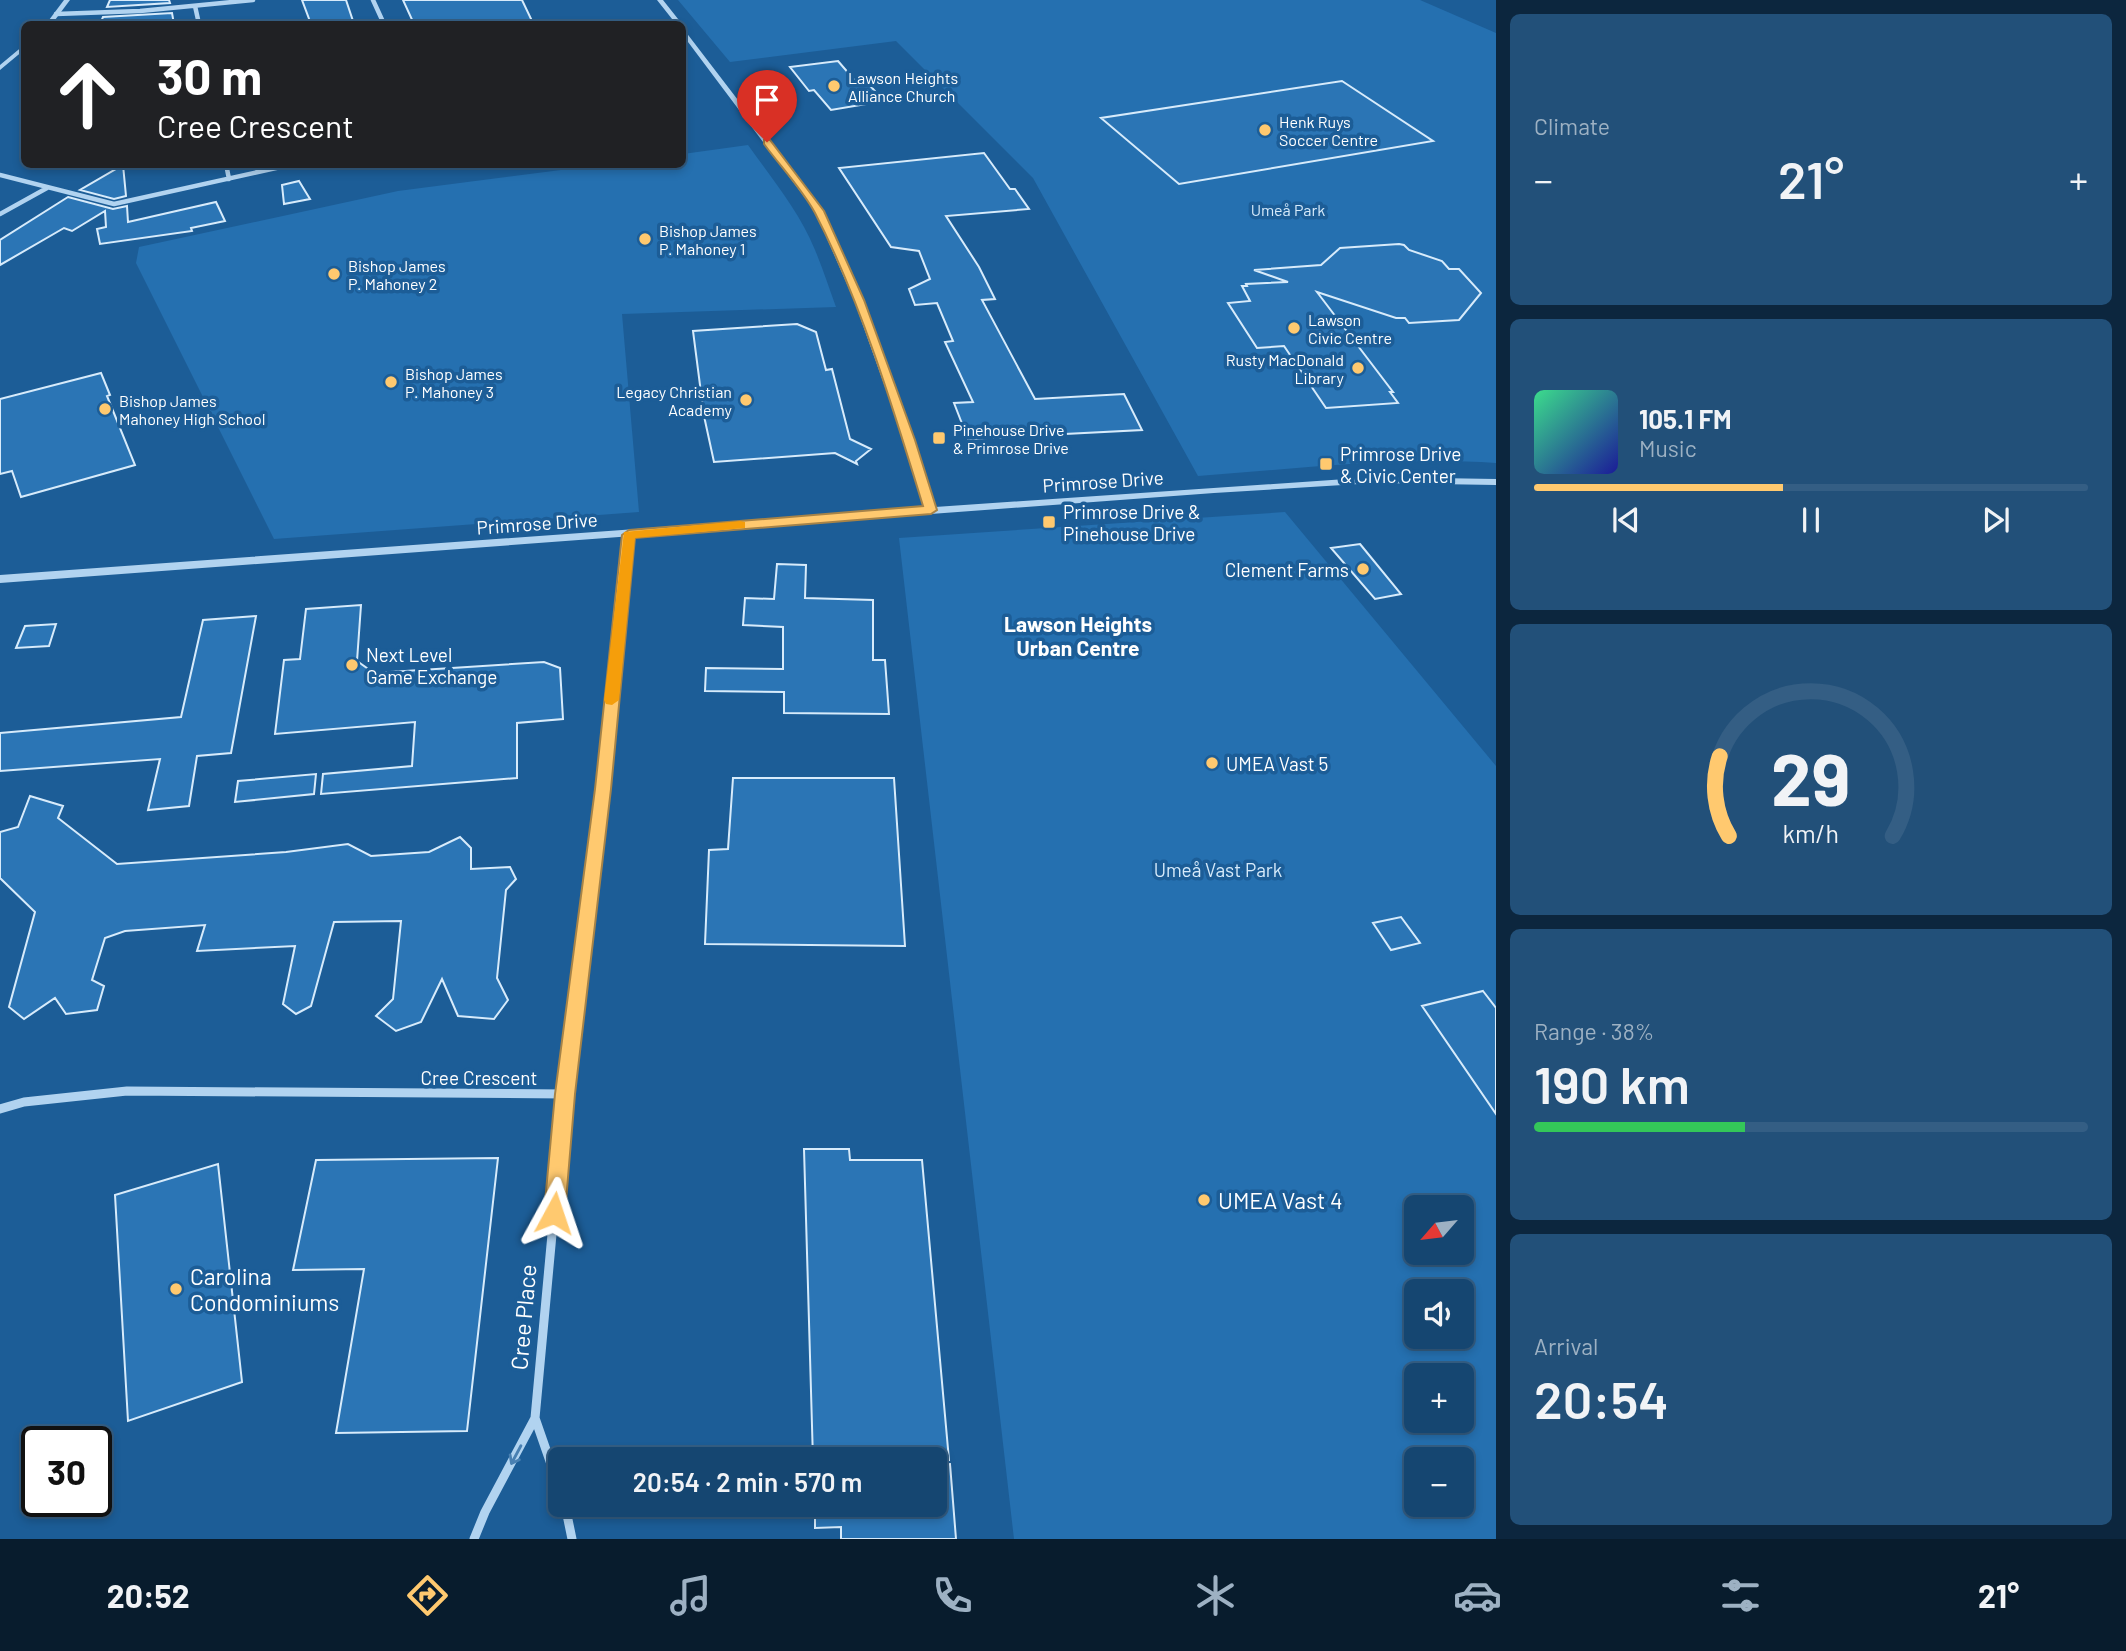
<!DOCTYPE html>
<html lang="en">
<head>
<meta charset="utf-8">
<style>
	:root { --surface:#154671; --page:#225079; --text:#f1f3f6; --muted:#9db1c3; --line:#345e84; --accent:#ffc96f }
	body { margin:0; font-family:Barlow,sans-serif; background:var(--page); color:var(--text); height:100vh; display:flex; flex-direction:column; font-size:26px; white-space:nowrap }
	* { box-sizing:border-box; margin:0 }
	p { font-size:23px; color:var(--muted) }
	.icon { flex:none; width:38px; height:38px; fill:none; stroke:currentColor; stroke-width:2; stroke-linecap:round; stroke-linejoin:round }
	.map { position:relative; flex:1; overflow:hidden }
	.details { display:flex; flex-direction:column; gap:14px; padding:14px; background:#0c263e; width:630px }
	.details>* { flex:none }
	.guide { position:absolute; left:21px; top:21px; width:665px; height:147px; border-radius:10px; box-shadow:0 4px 10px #0003,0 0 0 2px var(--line); background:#202124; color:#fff; overflow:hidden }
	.needle { width:46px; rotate:242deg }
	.controls { position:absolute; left:1404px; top:1195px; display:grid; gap:14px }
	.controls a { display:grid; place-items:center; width:70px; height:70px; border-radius:10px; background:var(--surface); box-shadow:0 4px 10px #0003,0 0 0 2px var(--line); font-size:35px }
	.speed { position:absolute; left:21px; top:1426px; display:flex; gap:14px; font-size:35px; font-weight:700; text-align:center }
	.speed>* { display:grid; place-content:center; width:91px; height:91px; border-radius:50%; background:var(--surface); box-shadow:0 4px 10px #0003,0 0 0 2px var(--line); line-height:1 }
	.speed .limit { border:4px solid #111; border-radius:10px; background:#fff; color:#111 }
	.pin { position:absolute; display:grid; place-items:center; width:60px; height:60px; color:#fff; margin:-72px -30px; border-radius:50% 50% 50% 0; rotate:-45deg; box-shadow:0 0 7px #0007 }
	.pin .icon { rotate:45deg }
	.me { position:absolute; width:77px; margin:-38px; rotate:5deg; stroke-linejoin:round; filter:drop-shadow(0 0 5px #0008) }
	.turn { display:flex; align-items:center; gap:24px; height:147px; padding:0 21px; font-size:32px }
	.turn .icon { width:91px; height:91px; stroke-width:2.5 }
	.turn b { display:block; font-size:49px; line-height:60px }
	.big { font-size:52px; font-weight:600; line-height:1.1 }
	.details .widget { flex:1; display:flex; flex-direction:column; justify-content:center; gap:10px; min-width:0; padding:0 24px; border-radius:10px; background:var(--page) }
	.details .dial { align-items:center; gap:0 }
	.dial svg { height:182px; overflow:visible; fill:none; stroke:var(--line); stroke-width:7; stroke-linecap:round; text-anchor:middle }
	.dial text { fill:var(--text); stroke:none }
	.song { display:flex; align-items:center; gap:21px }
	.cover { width:84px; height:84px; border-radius:10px; background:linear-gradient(135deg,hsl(150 70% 55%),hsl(240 70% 35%)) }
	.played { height:7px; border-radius:4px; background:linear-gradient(90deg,var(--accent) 45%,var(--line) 45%) }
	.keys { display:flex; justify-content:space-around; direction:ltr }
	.heat { display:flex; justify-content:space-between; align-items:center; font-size:38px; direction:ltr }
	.charge { height:10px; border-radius:5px; background:linear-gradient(90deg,#34c759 38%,var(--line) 0) }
	.trip { position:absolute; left:548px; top:1447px; width:399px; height:70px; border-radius:10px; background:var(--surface); box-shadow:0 4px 10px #0003,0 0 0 2px var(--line); font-weight:600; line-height:70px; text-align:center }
	.dock { display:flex; height:112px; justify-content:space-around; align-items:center; background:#081c2d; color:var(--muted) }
	.dock .icon { width:49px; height:49px }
	.dock .on { color:var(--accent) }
	.dock b { font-size:32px; color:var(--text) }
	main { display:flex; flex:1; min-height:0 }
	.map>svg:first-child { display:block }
	.green { fill:#2570b0; fill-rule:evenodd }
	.building { fill:#2b75b5; stroke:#d7ebfb; stroke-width:2 }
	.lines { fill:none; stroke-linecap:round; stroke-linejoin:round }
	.minor-far3 { stroke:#b1d3f0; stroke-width:4.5 }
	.minor-far2 { stroke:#b1d3f0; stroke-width:5 }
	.minor-far1 { stroke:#b1d3f0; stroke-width:7 }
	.minor { stroke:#b1d3f0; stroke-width:9 }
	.tertiary { fill:#b1d3f0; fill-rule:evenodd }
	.oneway { stroke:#4980b2 }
	.route { fill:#ffc96f; stroke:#a68348; stroke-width:2 }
	.slow { fill:#f59e0b }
	.poi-dot { fill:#ffc96f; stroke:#1c5d97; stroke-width:2.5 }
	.labels { text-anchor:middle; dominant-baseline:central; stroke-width:7; stroke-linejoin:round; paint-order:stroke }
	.far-poi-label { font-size:16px; fill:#fff; stroke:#1c5d97; text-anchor:start }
	.far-park-label { font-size:16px; fill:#d7ebfb; stroke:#1c5d97 }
	.poi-label { font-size:19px; fill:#fff; stroke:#1c5d97; text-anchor:start }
	.street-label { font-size:19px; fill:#fff; stroke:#1c5d97 }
	.park-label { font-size:19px; fill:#d7ebfb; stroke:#1c5d97 }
	.neighbourhood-label { font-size:21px; font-weight:bold; fill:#fff; stroke:#1c5d97 }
	.near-poi-label { font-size:23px; fill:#fff; stroke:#1c5d97; text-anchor:start }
	.near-street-label { font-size:23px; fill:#fff; stroke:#1c5d97 }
</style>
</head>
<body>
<main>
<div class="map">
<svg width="1496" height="1539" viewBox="0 0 1496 1539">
	<rect width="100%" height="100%" fill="#1c5d97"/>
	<path class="green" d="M 678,0 L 1420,0 L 1496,33 L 1496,463 C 1397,456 1296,469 1198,476 L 1033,178 L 896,41 L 730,62 Z
		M 748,145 C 772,179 799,211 815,250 C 823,269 829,288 836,307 L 622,314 L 639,512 L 274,539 L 136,263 L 139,247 L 398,191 L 600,165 L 682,164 L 683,154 Z
		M 1285,512 L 1496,766 L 1496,1539 L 1014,1539 L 899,538 ZM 1416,1208 L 1461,1208 L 1461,1253 L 1416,1253 ZM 1416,1292 L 1461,1292 L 1461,1337 L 1416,1337 ZM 1416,1376 L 1461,1376 L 1461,1421 L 1416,1421 ZM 1416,1460 L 1461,1460 L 1461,1505 L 1416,1505 Z"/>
	<path class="building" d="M 110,0 L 169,0 L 170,3 L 107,7 Z
		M 302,0 L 346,0 L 354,24 L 311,24 Z
		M 403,0 L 522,0 L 533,23 L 414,24 Z
		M 172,13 L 174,24 L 100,24 L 103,17 Z
		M 838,61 L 856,82 L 865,80 L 884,101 L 831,110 L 814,90 L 809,91 L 790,67 Z
		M 1342,81 L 1433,141 L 1179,184 L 1101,118 Z
		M 984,153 L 1010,189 L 1015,189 L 1029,209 L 946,216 L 979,267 L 995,299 L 982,300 L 1035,399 L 1124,394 L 1142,430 L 968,439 L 954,403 L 973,402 L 945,342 L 953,341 L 937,303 L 915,305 L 909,289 L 930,279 L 919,251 L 891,247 L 839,168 Z
		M 123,165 L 126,196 L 114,199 L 80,190 Z
		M 299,181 L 310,199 L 284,204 L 282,185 Z
		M 68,197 L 113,209 L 127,206 L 128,222 L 216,202 L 225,221 L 191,228 L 192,231 L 100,244 L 97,229 L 106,227 L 105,211 L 72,231 L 64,228 L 0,265 L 0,240 Z
		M 1399,244 L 1404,245 L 1409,250 L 1442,261 L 1449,269 L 1459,269 L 1481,293 L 1459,320 L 1409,323 L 1405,318 L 1396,318 L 1317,292 L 1393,392 L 1390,392 L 1398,403 L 1326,408 L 1284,346 L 1257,348 L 1228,303 L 1250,301 L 1242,286 L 1247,286 L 1246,284 L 1288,282 L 1254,270 L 1321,265 L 1340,248 Z
		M 797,324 L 816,332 L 826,370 L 832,369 L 850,439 L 871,449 L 856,461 L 857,464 L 835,453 L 714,462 L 704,416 L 693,331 Z
		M 101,373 L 110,395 L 107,396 L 135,465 L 21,497 L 12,471 L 0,474 L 0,399 Z
		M 1360,544 L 1401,594 L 1375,599 L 1331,548 Z
		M 777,564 L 806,565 L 805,598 L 873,600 L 873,660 L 885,660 L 889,714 L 784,713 L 784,692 L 705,691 L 706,668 L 783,669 L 783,627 L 743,625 L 745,598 L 774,599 Z
		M 361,605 L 357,661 L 374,673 L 544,662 L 560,668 L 563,719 L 517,723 L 517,778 L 321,794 L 323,774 L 412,766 L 415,722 L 275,734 L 284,660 L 300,659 L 306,609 Z
		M 256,616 L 231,753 L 197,756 L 189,806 L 148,810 L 160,759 L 0,771 L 0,733 L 181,717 L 203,620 Z
		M 56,624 L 49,646 L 16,648 L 25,626 Z
		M 316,774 L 314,794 L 235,802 L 238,781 Z
		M 733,778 L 894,778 L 905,946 L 705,944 L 709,850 L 728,849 Z
		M 30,796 L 63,806 L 58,818 L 117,864 L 286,852 L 348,844 L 371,856 L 429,852 L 460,837 L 471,848 L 471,869 L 510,867 L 516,879 L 506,890 L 497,978 L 508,1000 L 494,1019 L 458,1016 L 442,979 L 421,1022 L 396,1031 L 376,1016 L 393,999 L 401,921 L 334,922 L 311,1006 L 296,1014 L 283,1004 L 295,946 L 197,951 L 205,925 L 125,931 L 105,938 L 92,980 L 104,986 L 97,1010 L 66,1014 L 55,998 L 24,1019 L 9,1007 L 35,912 L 0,878 L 0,832 L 18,827 Z
		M 1401,917 L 1420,943 L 1391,950 L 1373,923 Z
		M 1483,991 L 1496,1008 L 1496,1114 L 1422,1006 Z
		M 804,1149 L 849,1149 L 850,1160 L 922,1160 L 949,1460 L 813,1460 Z
		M 498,1158 L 467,1431 L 336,1433 L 364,1269 L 293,1270 L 316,1160 Z
		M 218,1164 L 242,1382 L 128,1421 L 115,1195 Z
		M 950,1464 L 956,1539 L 841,1539 L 841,1527 L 815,1528 L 815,1505 L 934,1505 L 934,1465 Z"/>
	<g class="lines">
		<path class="minor-far3" d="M 373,0 L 384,24
			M 195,6 L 199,24
			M 56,14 L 140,11 L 253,0
			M 226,164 L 229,179
			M 0,175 L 114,204 L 294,164
			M 0,214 L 47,188"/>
		<path class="minor-far2" d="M 626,566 L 629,535"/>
		<path class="minor-far1" d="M 578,987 L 603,789 L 626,565"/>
		<path class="minor" d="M 0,1109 L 24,1102 L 127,1091 L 565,1094 L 579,986
			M 535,1418 L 565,1094
			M 565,1505 L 572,1539
			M 474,1539 L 485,1512 L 535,1418 L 560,1490"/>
		<path class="tertiary" d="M 64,0 L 70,0 L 52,24 L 46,24 Z
			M 657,0 L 663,0 L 682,24 L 676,24 Z
			M 682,27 L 823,211 L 862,300 L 914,440 L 935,507 L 1375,477 L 1496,479 L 1496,485 L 1375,483 L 1214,493 L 0,583 L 0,575 L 925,508 L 904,440 L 854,300 L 815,211 L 682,34 Z
			M 24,45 L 24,50 L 0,70 L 0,65 Z"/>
	</g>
	<defs><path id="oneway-shaft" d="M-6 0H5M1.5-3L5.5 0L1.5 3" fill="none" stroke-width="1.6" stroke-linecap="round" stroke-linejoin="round" transform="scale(1.75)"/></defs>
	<use class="oneway" href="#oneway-shaft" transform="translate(516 1455) rotate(118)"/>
	<path class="route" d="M 764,140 L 770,140 L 824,211 L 864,300 L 915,440 L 937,510 L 931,514 L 635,538 L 611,789 L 575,1094 L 565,1213 L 562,1220 L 554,1223 L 547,1220 L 544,1213 L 555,1094 L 595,789 L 622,535 L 629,530 L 923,506 C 894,411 861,302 815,213 C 802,189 780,166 764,144 Z"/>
	<path class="slow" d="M 740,521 L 745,522 L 745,528 L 635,538 L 619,700 L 612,705 L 606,704 L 604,700 L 624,532 Z"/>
	<g class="poi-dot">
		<circle cx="834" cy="86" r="7"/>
		<circle cx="1265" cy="130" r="7"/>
		<circle cx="645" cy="239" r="7"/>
		<circle cx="334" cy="274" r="7"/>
		<circle cx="1294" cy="328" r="7"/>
		<circle cx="1358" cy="368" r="7"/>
		<circle cx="391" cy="382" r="7"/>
		<circle cx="746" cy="400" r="7"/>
		<circle cx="105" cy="409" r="7"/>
		<rect x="932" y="431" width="14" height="14" rx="3.5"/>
		<rect x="1319" y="457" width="14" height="14" rx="3.5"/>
		<rect x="1042" y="515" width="14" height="14" rx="3.5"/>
		<circle cx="1363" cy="569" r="7"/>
		<circle cx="352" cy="665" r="7"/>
		<circle cx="1212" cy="763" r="7"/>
		<circle cx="1204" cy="1200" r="7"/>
		<circle cx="176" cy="1289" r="7"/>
	</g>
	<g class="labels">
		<g class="far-poi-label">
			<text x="848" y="77">Lawson Heights<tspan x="848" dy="18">Alliance Church</tspan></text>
			<text x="1279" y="121">Henk Ruys<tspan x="1279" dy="18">Soccer Centre</tspan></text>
			<text x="659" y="230">Bishop James<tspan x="659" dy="18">P. Mahoney 1</tspan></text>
			<text x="348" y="265">Bishop James<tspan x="348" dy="18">P. Mahoney 2</tspan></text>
			<text x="1308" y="319">Lawson<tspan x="1308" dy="18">Civic Centre</tspan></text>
			<text x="1344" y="359" text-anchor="end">Rusty MacDonald<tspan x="1344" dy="18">Library</tspan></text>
			<text x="405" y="373">Bishop James<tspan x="405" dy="18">P. Mahoney 3</tspan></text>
			<text x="732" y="391" text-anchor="end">Legacy Christian<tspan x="732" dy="18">Academy</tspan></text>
			<text x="119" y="400">Bishop James<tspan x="119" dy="18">Mahoney High School</tspan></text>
			<text x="953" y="429">Pinehouse Drive<tspan x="953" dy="18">&amp; Primrose Drive</tspan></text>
		</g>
		<g class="far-park-label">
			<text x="1288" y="209">Umeå Park</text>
		</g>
		<g class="poi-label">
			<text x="1340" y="453">Primrose Drive<tspan x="1340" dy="22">&amp; Civic Center</tspan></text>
			<text x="1063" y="511">Primrose Drive &amp;<tspan x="1063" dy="22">Pinehouse Drive</tspan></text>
			<text x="1349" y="569" text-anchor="end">Clement Farms</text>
			<text x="366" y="654">Next Level<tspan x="366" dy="22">Game Exchange</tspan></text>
			<text x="1226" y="763">UMEA Vast 5</text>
		</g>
		<g class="street-label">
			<text transform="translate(1103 481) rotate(-4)">Primrose Drive</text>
			<text transform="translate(537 523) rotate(-4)">Primrose Drive</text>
			<text x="479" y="1077">Cree Crescent</text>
		</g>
		<g class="park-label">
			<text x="1218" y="869">Umeå Vast Park</text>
		</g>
		<g class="neighbourhood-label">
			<text x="1078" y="623">Lawson Heights<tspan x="1078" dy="24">Urban Centre</tspan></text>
		</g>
		<g class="near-poi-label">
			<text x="1218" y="1200">UMEA Vast 4</text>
			<text x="190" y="1276">Carolina<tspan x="190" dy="26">Condominiums</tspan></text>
		</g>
		<g class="near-street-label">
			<text transform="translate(523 1317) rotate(-85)">Cree Place</text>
		</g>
	</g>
</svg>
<div class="controls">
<a><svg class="needle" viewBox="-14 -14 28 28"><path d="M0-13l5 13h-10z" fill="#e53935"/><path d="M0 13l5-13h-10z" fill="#9db1c3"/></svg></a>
<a><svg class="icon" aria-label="sound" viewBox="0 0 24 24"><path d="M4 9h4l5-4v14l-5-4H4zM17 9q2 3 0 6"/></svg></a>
<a>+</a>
<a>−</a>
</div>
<div class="speed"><div class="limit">30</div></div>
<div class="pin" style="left:767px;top:142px;background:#d93025"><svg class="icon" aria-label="arrive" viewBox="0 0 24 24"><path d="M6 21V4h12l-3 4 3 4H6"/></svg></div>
<svg class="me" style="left:554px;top:1213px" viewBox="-20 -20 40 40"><path d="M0-17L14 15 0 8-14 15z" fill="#ffc96f" stroke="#fff" stroke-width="4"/></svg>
<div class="trip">20:54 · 2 min · 570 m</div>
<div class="guide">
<div class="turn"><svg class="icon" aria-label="ahead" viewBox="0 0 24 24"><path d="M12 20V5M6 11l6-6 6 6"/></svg><div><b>30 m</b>Cree Crescent</div></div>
</div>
</div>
<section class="details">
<div class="widget"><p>Climate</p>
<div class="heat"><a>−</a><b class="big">21°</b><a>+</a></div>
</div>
<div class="widget">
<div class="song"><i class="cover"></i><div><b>105.1 FM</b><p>Music</p></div></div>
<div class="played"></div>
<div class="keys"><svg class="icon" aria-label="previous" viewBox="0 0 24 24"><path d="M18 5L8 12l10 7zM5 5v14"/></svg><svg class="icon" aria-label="pause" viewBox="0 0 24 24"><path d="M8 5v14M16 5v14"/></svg><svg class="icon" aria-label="next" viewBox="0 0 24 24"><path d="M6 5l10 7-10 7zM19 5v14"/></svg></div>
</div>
<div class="widget dial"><svg viewBox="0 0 100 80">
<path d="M14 69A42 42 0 1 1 86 69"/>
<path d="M14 69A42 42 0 0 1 10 34" stroke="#ffc96f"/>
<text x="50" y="56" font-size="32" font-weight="700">29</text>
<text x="50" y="72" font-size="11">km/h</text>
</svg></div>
<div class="widget"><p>Range · 38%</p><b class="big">190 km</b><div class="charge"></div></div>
<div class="widget"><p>Arrival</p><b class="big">20:54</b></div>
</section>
</main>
<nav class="dock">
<b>20:52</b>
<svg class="icon on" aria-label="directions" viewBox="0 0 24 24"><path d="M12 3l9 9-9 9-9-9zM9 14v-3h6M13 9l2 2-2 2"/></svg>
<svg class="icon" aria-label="music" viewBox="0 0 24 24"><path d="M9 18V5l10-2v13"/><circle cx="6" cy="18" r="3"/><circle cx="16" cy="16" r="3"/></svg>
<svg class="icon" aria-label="phone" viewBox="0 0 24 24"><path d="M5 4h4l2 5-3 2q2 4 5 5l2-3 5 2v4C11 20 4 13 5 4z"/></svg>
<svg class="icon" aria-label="climate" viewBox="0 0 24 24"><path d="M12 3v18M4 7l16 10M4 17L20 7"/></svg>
<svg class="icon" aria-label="car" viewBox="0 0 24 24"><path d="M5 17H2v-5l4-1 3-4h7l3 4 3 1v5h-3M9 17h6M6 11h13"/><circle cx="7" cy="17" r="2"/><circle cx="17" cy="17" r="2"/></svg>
<svg class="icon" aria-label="filters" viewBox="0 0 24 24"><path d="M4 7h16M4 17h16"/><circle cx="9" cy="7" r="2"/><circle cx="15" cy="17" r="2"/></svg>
<b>21°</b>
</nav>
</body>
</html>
